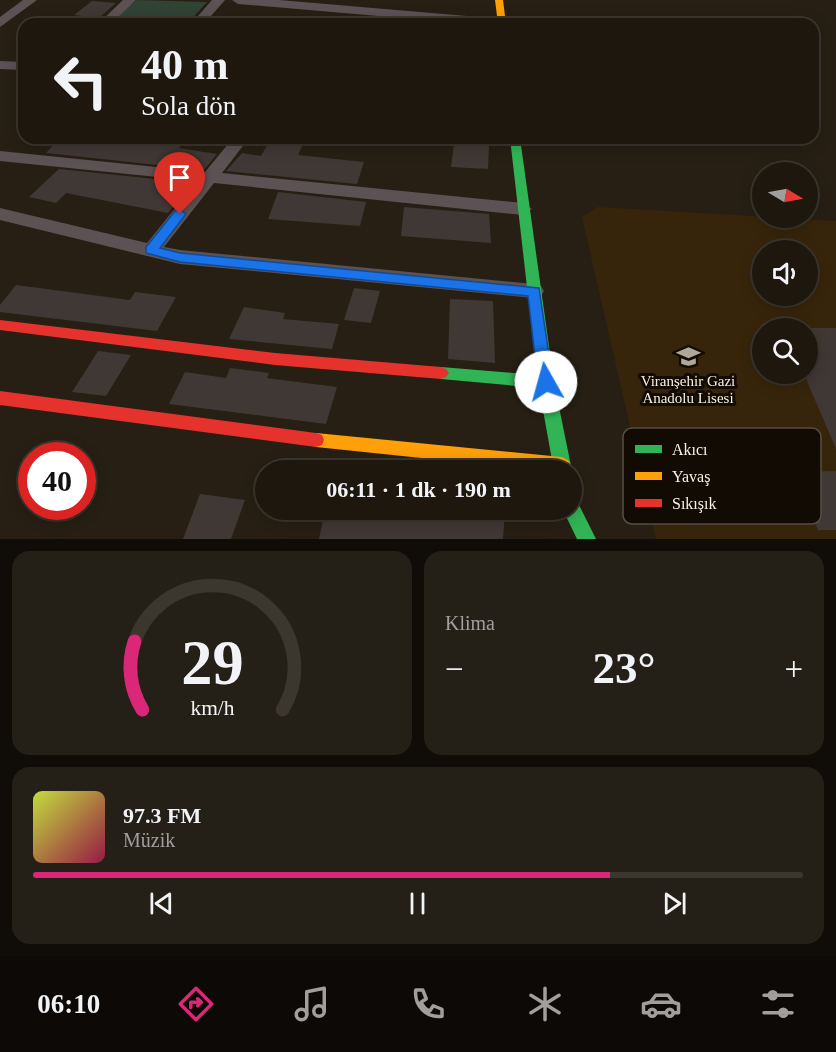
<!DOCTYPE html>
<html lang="tr">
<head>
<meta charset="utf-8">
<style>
	:root { --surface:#1d170e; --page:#252017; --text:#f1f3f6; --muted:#a09f9e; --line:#3b362e; --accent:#db2777 }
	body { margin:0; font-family:"Times New Roman",serif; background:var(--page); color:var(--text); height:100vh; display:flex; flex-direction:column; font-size:22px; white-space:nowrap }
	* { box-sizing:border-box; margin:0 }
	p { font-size:20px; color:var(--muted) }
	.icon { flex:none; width:33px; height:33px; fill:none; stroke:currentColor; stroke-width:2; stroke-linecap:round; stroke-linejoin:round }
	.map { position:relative; height:539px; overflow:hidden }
	.side { display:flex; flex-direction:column; gap:12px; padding:12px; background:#100d08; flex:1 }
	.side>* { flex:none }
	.banner { position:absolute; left:18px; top:18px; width:801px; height:126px; border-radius:18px; box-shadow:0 3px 15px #0003,0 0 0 2px var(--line); background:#1d170e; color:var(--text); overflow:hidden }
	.needle { width:39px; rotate:100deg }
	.tools { position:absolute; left:752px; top:162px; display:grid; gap:12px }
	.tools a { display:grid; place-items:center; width:66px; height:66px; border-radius:50%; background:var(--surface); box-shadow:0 3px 15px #0003,0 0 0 2px var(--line); font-size:30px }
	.speed { position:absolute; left:18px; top:442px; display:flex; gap:12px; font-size:30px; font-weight:700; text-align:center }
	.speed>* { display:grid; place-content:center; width:78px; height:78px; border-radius:50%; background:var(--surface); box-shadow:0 3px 15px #0003,0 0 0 2px var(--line); line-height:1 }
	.speed .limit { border:9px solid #d22; background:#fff; color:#111 }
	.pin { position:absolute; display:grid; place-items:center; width:51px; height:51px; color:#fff; margin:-62px -26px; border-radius:50% 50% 50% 0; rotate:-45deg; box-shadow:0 0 6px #0007 }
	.pin .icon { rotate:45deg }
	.me { position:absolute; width:66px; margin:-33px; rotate:353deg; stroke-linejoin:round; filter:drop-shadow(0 0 4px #0008) }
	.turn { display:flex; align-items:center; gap:21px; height:126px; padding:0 24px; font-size:27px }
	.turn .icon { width:78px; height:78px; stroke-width:2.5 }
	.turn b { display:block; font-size:42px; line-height:51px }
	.big { font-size:45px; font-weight:700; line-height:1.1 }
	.side .tile { flex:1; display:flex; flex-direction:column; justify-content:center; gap:9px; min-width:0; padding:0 21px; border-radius:18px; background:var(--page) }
	.side .dial { align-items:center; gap:0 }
	.dial svg { height:156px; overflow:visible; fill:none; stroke:var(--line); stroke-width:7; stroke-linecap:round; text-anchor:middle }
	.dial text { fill:var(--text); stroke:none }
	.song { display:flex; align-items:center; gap:18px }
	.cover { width:72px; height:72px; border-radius:9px; background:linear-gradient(135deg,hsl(70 70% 55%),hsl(340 70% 35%)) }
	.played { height:6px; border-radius:3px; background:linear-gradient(90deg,var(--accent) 75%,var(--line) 75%) }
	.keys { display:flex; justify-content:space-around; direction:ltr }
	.heat { display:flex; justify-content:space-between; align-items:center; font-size:33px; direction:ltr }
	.side .tiles { flex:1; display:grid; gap:12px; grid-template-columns:1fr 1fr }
	.tile:last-child { grid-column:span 2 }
	.trip { position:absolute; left:255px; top:460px; width:327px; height:60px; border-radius:30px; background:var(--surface); box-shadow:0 3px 15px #0003,0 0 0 2px var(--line); font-weight:700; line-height:60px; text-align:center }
	.tab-bar { display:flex; height:96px; justify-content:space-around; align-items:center; background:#0c0906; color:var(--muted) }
	.tab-bar .icon { width:42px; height:42px }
	.tab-bar .current { color:var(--accent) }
	.tab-bar b { font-size:27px; color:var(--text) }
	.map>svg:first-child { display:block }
	.built { fill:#37250b; fill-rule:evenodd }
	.green { fill:#314334 }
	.building { fill:#403834 }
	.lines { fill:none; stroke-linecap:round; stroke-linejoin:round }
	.street { fill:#5d5253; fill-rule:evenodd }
	.fast { fill:#30b455; fill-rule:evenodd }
	.slow { fill:#ff9f0a; fill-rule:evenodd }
	.jam { fill:#e5322d; fill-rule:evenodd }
	.route { fill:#1a73e8; stroke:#114b97; stroke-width:1.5 }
	.labels { text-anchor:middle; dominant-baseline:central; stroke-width:6; stroke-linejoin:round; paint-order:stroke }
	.poi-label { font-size:15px; fill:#f9eee1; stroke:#120b04 }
	.key { fill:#120b04; stroke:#574f46; stroke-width:1.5 }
	.key-label { font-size:16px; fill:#f9eee1 }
</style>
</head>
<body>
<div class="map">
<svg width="836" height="539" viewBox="0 0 836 539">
	<rect width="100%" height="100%" fill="#271f13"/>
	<path class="built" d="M 598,207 L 836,221 L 836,539 L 656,539 L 582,217 ZM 762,250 L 807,250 L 807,296 L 762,296 ZM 762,328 L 807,328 L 807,374 L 762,374 Z"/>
	<path class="green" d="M 137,0 L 207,2 L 187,24 L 107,24 Z"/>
	<path class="building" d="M 92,1 L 116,3 L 99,18 L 74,15 Z
		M 59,138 L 141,138 L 182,144 L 179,148 L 217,154 L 204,170 L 46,153 Z
		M 271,138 L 306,138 L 298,155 L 364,162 L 357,184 L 226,171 L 242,153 L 261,156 Z
		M 454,144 L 489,146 L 488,169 L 451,167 Z
		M 59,169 L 193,183 L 168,213 L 66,193 L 56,203 L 29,197 Z
		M 278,192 L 366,202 L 360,226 L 268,219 Z
		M 404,207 L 489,214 L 491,243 L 401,236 Z
		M 16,285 L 130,300 L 135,292 L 176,297 L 157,331 L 0,312 L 0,305 Z
		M 354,288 L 380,291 L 371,323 L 344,320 Z
		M 450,299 L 493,301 L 495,363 L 448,359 Z
		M 244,307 L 285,313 L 283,319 L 339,324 L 332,349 L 229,339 Z
		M 807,328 L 836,328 L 836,449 L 807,381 Z
		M 98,351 L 131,355 L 106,396 L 72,392 Z
		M 230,368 L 269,373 L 267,378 L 337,387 L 326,424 L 169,404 L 185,372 L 226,378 Z
		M 836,471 L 836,530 L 818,530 L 795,472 Z
		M 200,494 L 245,500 L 231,539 L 183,539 Z
		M 325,510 L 420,513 L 421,510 L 505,510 L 503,539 L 319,539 Z"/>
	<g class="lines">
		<path class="street" d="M 23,0 L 37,0 L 0,27 L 0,17 Z
			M 123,0 L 136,0 L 111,24 L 98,24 Z
			M 212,0 L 225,0 L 204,24 L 191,24 Z
			M 232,0 L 279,0 L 502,19 L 508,23 L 471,24 L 238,4 Z
			M 0,61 L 24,62 L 24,70 L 0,69 Z
			M 233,138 L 249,138 L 222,173 L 523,203 L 532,209 L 523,215 L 214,183 L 164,247 L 180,250 L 534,284 L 541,286 L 544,291 L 541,296 L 534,298 L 180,264 L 0,220 L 0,208 L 147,243 L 197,181 L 0,161 L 0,151 L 205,172 Z"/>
		<path class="fast" d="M 510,138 L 520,138 L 554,382 L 572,471 L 572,472 L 554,471 L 539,388 L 441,379 L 436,377 L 433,373 L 436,369 L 441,367 L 537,375 Z
			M 572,500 L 578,503 L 596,539 L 577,539 L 563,510 L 572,510 Z"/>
		<path class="slow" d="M 495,0 L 503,0 L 506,24 L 498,24 Z
			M 316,433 L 562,457 L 568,460 L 571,465 L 567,471 L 545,471 L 316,447 L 310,445 L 308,440 L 310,435 Z"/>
		<path class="jam" d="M 0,320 L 275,353 L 441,367 L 446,369 L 449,373 L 446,377 L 441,379 L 275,365 L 0,330 Z
			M 0,391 L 316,433 L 322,435 L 324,440 L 322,445 L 316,447 L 0,405 Z"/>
	</g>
	<path class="route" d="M 180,210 L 186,214 L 160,248 L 180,253 L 539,288 L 553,382 L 546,388 L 538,382 L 528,296 L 180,262 L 146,253 L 146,247 L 175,211 Z"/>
	<defs>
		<symbol id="school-bare" viewBox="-9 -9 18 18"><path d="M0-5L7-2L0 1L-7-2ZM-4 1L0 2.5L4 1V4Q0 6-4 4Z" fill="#b0a699" stroke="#120b04" stroke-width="2.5" paint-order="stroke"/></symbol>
	</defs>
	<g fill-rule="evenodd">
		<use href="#school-bare" x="672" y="340" width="33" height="33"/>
	</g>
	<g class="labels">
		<g class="poi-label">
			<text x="688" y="381">Viranşehir Gazi<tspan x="688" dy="17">Anadolu Lisesi</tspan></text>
		</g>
	</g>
	<rect x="623" y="428" width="198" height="96" rx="9" class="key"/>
	<rect x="635" y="445" width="27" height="8" fill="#30b455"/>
	<rect x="635" y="472" width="27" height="8" fill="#ff9f0a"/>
	<rect x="635" y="499" width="27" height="8" fill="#e5322d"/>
	<g class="key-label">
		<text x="672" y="455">Akıcı</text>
		<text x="672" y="482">Yavaş</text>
		<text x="672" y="509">Sıkışık</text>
	</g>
</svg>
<div class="tools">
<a><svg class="needle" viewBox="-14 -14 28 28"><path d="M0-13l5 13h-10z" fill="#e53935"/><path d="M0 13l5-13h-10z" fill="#a09f9e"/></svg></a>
<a><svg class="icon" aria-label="sound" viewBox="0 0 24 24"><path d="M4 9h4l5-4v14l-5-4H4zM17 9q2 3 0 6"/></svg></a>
<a><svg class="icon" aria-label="search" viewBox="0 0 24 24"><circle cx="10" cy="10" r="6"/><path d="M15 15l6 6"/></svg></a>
</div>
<div class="speed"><div class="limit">40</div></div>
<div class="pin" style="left:180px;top:214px;background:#d93025"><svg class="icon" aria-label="arrive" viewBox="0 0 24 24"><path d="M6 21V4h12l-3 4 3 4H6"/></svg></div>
<svg class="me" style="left:546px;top:382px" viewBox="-20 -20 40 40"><circle r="19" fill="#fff"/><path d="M0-13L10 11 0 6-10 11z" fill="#1a73e8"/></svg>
<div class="trip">06:11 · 1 dk · 190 m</div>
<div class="banner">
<div class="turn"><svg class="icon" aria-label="left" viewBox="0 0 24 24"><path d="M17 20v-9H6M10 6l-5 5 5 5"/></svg><div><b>40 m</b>Sola dön</div></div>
</div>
</div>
<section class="side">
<div class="tiles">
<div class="tile dial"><svg viewBox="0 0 100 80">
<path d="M14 69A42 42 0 1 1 86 69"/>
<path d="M14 69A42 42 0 0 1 10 34" stroke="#db2777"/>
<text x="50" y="56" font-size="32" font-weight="700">29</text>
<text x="50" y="72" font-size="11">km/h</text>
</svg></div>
<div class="tile"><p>Klima</p>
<div class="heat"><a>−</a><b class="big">23°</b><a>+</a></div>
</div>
<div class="tile">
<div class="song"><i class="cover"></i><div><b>97.3 FM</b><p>Müzik</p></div></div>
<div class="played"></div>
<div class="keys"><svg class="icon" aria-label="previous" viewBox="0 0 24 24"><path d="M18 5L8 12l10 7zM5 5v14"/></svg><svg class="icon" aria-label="pause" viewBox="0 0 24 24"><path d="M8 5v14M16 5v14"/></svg><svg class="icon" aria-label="next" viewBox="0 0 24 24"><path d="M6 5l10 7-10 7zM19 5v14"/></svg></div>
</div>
</div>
</section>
<nav class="tab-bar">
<b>06:10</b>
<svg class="icon current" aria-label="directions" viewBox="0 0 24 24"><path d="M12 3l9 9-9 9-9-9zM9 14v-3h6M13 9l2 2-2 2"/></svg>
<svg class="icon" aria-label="music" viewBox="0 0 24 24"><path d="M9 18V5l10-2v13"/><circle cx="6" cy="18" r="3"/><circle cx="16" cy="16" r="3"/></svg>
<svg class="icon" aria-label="phone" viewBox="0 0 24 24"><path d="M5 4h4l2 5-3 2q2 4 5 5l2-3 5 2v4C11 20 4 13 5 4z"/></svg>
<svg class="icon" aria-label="climate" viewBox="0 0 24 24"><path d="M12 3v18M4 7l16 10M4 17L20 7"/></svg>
<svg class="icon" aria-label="car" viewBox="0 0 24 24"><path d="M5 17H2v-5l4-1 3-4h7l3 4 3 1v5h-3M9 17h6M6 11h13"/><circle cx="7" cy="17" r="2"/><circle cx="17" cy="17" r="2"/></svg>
<svg class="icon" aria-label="filters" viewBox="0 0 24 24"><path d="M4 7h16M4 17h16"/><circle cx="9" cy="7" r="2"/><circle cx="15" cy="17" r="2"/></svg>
</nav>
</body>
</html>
